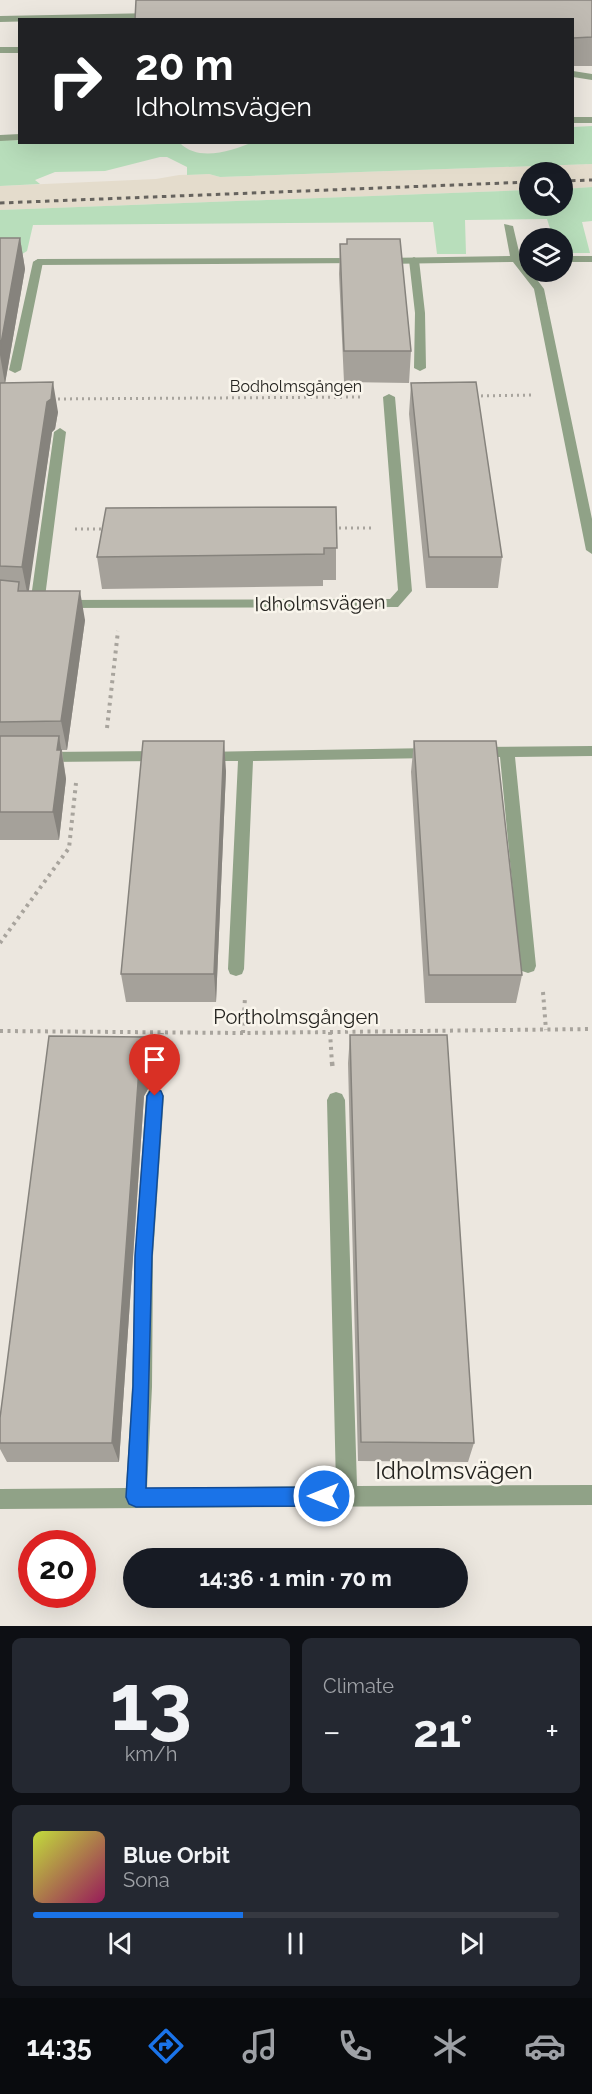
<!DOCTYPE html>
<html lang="en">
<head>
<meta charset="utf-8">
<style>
	:root { --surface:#171b24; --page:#242831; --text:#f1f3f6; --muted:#9ea1a6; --line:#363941; --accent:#1a73e8 }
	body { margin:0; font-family:Raleway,sans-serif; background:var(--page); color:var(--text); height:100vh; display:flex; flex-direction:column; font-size:22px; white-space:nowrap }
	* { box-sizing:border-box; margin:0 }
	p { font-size:20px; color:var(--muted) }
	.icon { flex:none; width:33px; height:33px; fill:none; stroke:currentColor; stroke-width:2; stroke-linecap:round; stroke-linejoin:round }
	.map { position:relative; height:1626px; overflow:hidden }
	.sheet { display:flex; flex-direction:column; gap:12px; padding:12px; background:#0d0f14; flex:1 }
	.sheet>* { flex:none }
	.top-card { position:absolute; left:18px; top:18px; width:556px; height:126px; border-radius:0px; box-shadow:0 6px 24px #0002; background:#202124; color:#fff; overflow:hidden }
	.controls { position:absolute; left:519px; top:162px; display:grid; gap:12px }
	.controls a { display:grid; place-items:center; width:54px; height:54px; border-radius:50%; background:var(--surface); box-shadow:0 6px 24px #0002; font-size:30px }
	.speed { position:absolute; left:18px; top:1530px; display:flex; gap:12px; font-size:30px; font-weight:700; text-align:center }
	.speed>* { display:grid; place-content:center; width:78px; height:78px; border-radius:50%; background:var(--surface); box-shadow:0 6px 24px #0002; line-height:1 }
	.speed .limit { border:9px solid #d22; background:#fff; color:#111 }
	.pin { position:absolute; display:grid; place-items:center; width:51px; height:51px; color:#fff; margin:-62px -26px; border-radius:50% 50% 50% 0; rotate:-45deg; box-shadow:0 0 6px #0007 }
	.pin .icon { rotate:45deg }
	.me { position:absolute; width:66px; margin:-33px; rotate:270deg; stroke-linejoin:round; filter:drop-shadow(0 0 4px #0008) }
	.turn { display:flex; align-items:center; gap:21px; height:126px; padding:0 18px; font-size:27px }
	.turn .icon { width:78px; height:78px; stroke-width:2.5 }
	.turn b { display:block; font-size:42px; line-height:51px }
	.big { font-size:45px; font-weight:700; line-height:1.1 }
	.sheet .card { flex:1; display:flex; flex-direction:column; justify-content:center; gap:9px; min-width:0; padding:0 21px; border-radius:9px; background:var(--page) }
	.sheet .dial { align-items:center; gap:0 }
	.dial b { font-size:78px; line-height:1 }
	.song { display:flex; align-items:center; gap:18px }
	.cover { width:72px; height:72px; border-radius:9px; background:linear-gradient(135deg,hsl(70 70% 55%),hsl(330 70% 35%)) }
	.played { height:6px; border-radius:3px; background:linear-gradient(90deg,var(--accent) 40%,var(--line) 40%) }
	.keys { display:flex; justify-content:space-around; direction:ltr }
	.heat { display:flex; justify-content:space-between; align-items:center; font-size:33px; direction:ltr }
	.sheet .tiles { flex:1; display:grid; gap:12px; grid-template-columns:1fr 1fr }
	.card:last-child { grid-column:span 2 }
	.trip { position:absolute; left:123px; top:1548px; width:345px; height:60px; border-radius:30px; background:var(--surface); box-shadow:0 6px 24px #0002; font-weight:700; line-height:60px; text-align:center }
	.tabs { display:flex; height:96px; justify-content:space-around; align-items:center; background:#090b0e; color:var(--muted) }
	.tabs .icon { width:42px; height:42px }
	.tabs .on { color:var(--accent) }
	.tabs b { font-size:27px; color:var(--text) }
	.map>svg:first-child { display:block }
	.built { fill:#e4dccc }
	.green { fill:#b8debb }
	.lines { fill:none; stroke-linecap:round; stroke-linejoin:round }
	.path-far2 { stroke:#a8a49d; stroke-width:3; stroke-dasharray:2 4; stroke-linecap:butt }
	.path-far1 { stroke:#a8a49d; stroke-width:4; stroke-dasharray:3 4.5; stroke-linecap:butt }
	.path { stroke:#a8a49d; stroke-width:4.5; stroke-dasharray:4 6; stroke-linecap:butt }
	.service { fill:#90a287; fill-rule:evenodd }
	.minor { fill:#90a287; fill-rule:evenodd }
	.rail { stroke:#66635e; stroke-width:3; stroke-dasharray:4.5 4.5; stroke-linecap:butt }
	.wall { fill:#a5a19a }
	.shaded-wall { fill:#86837d }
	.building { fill:#c0bbb3; stroke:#86837d; stroke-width:1.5 }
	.route { fill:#1a73e8; stroke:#114b97; stroke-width:1.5 }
	.labels { text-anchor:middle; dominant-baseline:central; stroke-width:5; stroke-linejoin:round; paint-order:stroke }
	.far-street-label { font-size:16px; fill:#262521; stroke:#f9f5ec }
	.street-label { font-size:20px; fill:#262521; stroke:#f9f5ec }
	.near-street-label { font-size:24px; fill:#262521; stroke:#f9f5ec }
</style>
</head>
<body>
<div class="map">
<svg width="592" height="1626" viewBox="0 0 592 1626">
	<rect width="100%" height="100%" fill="#ece7df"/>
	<path class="built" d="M 592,164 L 592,187 L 563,189 L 562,172 L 530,172 L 529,190 L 0,210 L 0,186 L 156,179 L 179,175 L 209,174 L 220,177 Z"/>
	<path class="green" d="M 592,126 L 592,164 L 220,177 L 209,174 L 187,175 L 187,167 L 167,157 L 160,157 L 105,171 L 55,172 L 35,180 L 40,184 L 0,186 L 0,140 L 180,143 C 198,162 232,151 253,142 L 573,142 L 573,127 Z
		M 592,187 L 592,221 L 582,222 L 590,253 L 563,253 L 562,238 L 553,238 L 547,219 L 465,220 L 466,254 L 437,254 L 433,222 L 33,225 L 27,251 L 0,268 L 0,210 L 529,190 L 530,206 L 562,206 L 563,189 Z"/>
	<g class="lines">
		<path class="path-far2" d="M 475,396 L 533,395
			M 52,399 L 362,397
			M 333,528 L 371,528
			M 75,529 L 107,529"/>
		<path class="path-far1" d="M 107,728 L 118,631
			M 0,943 L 69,848 L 76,783
			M 543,992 L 546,1030
			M 0,1031 L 243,1033 L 592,1029
			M 330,1032 L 332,1064
			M 243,1033 L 245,997
			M 160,1064 L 162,1033"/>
		<path class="path" d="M 332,1062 L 333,1072
			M 160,1068 L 160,1062"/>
		<path class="service" d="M 156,13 L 159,14 L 159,18 L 0,22 L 0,16 Z
			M 0,47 L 20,47 L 20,53 L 0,53 Z
			M 573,71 L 592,74 L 592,80 L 573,77 Z
			M 20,134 L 20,140 L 0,141 L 0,135 Z
			M 414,257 L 419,260 L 425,313 L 426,368 L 420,371 L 414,368 L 415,313 L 409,260 Z
			M 38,259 L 43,262 L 21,370 L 15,373 L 9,370 L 33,262 Z
			M 389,394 L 395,397 L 412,591 L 398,607 L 57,608 L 55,605 L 62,600 L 390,599 L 398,590 L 383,397 Z
			M 60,428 L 66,432 L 44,605 L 37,610 L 30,605 L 54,432 Z
			M 592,746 L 592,756 L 515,757 L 536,966 L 534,971 L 528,973 L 522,971 L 520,966 L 500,757 L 477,757 L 470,752 L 477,747 Z
			M 432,748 L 439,753 L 432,758 L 253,761 L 244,969 L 242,974 L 236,976 L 230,974 L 228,969 L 238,761 L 207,761 L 200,756 L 202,752 Z
			M 162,751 L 169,756 L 162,761 L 45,762 L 38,757 L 45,752 Z
			M 155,1088 L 161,1090 L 164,1096 L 153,1256 L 152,1387 L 147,1488 L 336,1486 L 327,1100 L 330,1094 L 336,1092 L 342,1094 L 345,1100 L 357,1486 L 592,1485 L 592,1505 L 0,1509 L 0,1489 L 126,1488 L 132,1387 L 135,1256 L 146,1096 L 149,1090 Z"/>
		<path class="minor" d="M 573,117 L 592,117 L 592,123 L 573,123 Z
			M 504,224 L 513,226 L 520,256 L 530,256 L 530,262 L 524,262 L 544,289 L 592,519 L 592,554 L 586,550 L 534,289 L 513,262 L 383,264 L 378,261 L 383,258 L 510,256 Z
			M 562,256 L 592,256 L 592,262 L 562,262 Z
			M 359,258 L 364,261 L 363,263 L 38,265 L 33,262 L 38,259 Z"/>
		<path class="rail" d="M 562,181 L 592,180
			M 0,203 L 530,182"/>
	</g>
	<path class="wall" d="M 592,0 L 592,66 L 573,66 L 573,20 Z
		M 0,238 L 20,238 L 25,269 L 5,383 L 58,412 L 55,429 L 52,432 L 28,591 L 85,620 L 67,750 L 62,750 L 66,779 L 59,840 L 0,840 Z
		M 340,244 L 411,351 L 409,383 L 344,382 L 339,274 Z
		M 411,383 L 502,557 L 498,588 L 426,588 L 409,414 Z
		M 336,507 L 336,580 L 323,580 L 323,586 L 102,589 L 97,557 Z
		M 414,741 L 522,975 L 516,1003 L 425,1003 L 411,772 Z
		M 226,771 L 216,1002 L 126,1002 L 121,974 Z
		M 350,1035 L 474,1443 L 468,1462 L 358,1461 L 348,1063 Z
		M 149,1064 L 148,1089 L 144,1096 L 119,1462 L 7,1462 L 0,1449 L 0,1418 Z"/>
	<path class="shaded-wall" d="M 20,238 L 25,269 L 5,384 L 0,355 L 0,349 Z
		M 53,382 L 58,412 L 55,429 L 52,432 L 28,597 L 22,567 L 47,402 Z
		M 80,591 L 85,620 L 67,750 L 61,721 Z
		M 59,736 L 66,779 L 59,840 L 53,812 L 57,750 Z
		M 224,741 L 226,771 L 216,1002 L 214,974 Z
		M 145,1037 L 149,1064 L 148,1089 L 144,1096 L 119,1462 L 112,1443 L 139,1069 Z"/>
	<path class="building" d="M 136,0 L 592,0 L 592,37 L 573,38 L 573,20 L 135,20 Z
		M 0,238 L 20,238 L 0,349 Z
		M 347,239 L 400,239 L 411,351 L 344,351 L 340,244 L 347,244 Z
		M 53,382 L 51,399 L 47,402 L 22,567 L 0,566 L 0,383 Z
		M 476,382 L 502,557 L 429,557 L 411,383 Z
		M 336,507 L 337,548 L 324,548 L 324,554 L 97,557 L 106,508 Z
		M 0,580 L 19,582 L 18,591 L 80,591 L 61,721 L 0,722 Z
		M 0,736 L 59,736 L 57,750 L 61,750 L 53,812 L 0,812 Z
		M 143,741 L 224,741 L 214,974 L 121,974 Z
		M 414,741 L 496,741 L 522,975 L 429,975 Z
		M 350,1035 L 447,1035 L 474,1443 L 361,1442 Z
		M 49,1036 L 145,1037 L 143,1062 L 139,1069 L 112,1443 L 0,1443 L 0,1418 Z"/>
	<path class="route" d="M 155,1089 L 161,1091 L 163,1096 L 152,1256 L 146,1488 L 324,1487 L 330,1490 L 333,1496 L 330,1503 L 324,1506 L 136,1507 L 129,1504 L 126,1497 L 133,1386 L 135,1256 L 147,1096 L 150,1091 Z"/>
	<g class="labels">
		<g class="far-street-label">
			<text x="296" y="386">Bodholmsgången</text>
		</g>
		<g class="street-label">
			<text transform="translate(320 603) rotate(-1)">Idholmsvägen</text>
			<text x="296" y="1017">Portholmsgången</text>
		</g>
		<g class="near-street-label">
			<text x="454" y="1470">Idholmsvägen</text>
		</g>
	</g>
</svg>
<div class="controls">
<a><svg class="icon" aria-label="search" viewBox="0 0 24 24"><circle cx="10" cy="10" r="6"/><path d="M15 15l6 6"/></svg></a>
<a><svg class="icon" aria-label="layers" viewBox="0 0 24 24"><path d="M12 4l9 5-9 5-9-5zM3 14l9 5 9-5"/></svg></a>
</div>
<div class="speed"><div class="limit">20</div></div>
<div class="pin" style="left:155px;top:1096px;background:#d93025"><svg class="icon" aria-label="arrive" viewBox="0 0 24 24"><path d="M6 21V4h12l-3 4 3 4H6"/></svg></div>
<svg class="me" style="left:324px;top:1496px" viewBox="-20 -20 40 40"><circle r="17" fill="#1a73e8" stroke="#fff" stroke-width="3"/><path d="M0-11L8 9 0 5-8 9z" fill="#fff"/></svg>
<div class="trip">14:36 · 1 min · 70 m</div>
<div class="top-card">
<div class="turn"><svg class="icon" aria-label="right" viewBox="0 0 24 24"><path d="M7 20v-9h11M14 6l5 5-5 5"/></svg><div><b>20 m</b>Idholmsvägen</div></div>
</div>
</div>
<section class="sheet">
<div class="tiles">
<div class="card dial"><b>13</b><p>km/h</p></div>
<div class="card"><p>Climate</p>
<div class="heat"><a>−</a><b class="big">21°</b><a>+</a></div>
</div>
<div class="card">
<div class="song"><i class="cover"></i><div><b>Blue Orbit</b><p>Sona</p></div></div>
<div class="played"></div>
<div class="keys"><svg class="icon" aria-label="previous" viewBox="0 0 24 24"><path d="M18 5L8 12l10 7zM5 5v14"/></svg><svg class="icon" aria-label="pause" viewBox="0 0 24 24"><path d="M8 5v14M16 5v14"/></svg><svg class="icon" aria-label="next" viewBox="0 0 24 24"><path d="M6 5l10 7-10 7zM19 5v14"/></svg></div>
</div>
</div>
</section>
<nav class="tabs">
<b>14:35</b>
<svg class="icon on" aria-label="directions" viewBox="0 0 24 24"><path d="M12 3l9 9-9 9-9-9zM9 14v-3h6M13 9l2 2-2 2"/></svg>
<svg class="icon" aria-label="music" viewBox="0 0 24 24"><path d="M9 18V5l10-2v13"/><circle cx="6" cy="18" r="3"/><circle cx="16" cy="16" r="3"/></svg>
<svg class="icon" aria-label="phone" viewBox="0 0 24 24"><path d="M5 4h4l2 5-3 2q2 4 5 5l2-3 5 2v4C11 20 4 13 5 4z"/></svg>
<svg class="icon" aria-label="climate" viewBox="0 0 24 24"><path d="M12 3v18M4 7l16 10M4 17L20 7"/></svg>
<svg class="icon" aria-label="car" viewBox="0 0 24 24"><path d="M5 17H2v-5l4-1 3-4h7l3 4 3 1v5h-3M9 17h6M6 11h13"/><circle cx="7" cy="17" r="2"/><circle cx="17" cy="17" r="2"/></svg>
</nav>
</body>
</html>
